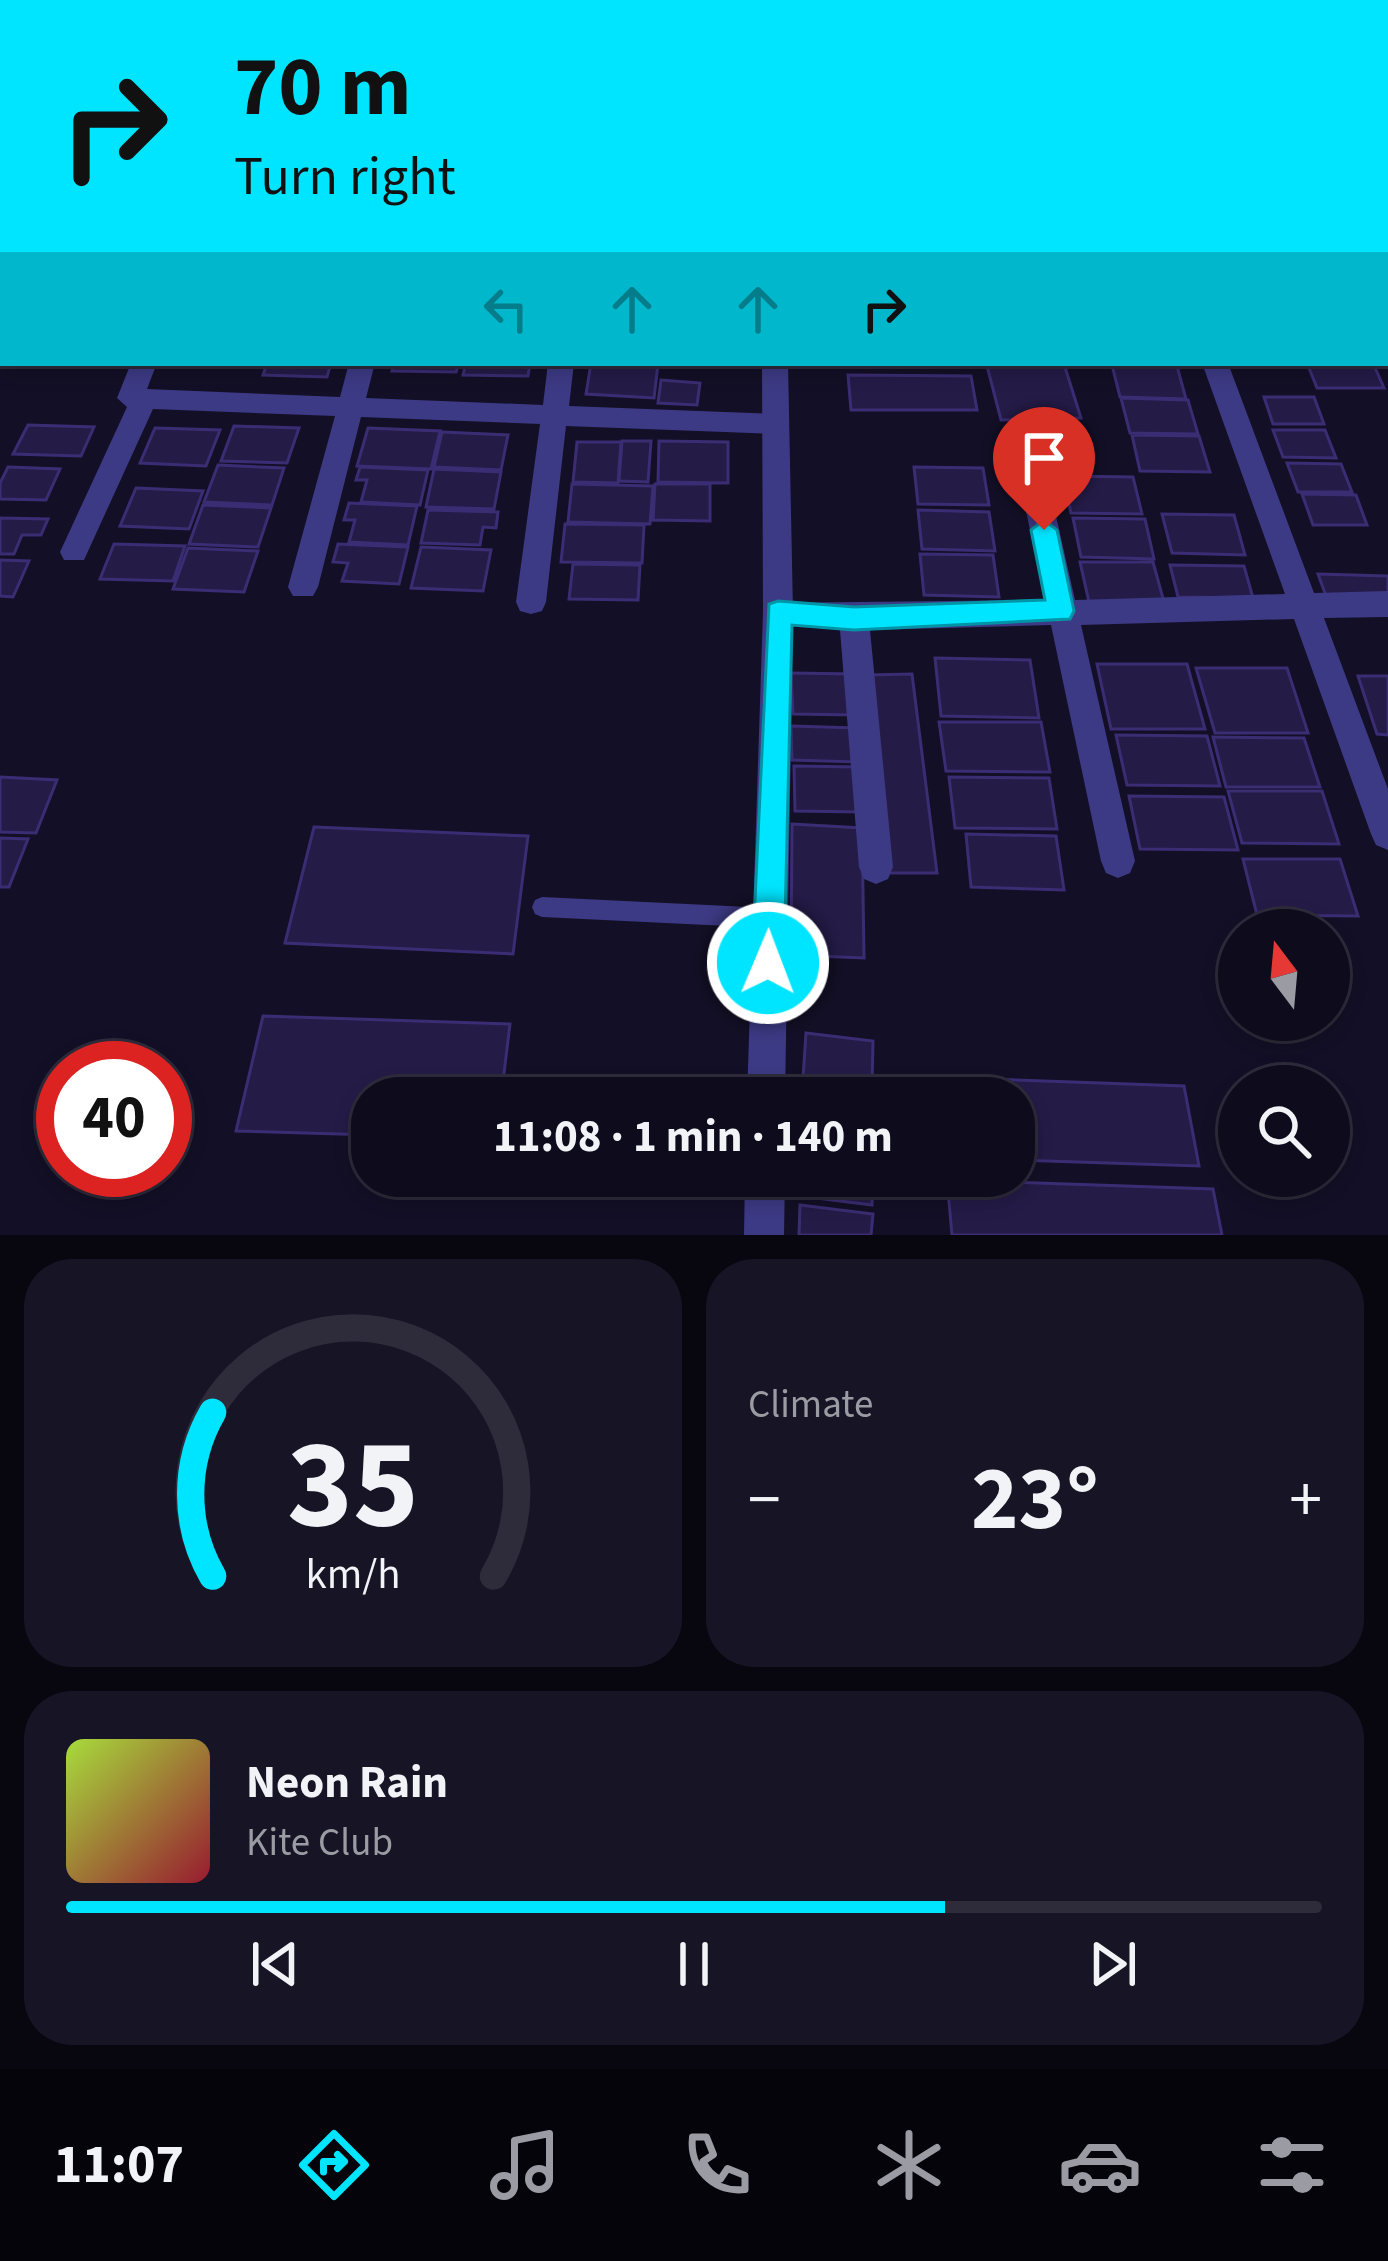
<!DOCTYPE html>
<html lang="en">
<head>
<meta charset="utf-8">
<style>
	:root { --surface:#0e0b1c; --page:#171425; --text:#f1f3f6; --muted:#9b9ba3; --line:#2e2b3b; --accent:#00e5ff }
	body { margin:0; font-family:"Source Sans 3",sans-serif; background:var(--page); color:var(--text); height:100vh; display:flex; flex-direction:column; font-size:45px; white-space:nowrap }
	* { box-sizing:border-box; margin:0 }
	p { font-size:39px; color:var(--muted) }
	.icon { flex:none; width:66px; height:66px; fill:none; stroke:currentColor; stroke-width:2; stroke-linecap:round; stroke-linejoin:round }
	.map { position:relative; height:1235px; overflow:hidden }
	.drawer { display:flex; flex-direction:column; gap:24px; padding:24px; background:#08060f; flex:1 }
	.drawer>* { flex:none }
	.guide { position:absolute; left:0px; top:0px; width:1389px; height:366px; box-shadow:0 6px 18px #0003,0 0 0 3px var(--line); background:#00e5ff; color:#111; overflow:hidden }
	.needle { width:78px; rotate:344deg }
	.controls { position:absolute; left:1218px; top:909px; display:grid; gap:24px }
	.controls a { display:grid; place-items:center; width:132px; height:132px; border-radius:50%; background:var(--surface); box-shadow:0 6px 18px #0003,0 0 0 3px var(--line); font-size:60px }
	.speed { position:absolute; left:36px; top:1041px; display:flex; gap:24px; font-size:60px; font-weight:700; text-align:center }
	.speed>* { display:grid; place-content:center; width:156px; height:156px; border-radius:50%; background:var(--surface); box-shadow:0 6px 18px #0003,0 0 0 3px var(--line); line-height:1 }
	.speed .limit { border:18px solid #d22; background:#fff; color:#111 }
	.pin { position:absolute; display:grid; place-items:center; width:102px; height:102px; color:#fff; margin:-123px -51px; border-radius:50% 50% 50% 0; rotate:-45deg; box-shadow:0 0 12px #0007 }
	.pin .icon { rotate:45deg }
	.me { position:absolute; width:132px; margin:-66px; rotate:1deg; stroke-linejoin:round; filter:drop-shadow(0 0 9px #0008) }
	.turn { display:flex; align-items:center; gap:42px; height:252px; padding:0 36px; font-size:54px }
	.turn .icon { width:156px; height:156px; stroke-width:2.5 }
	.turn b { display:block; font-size:84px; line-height:102px }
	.lanes { display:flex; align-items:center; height:114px; padding:0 36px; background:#0003; justify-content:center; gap:60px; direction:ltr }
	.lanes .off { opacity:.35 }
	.big { font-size:90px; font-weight:700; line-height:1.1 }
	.drawer .widget { flex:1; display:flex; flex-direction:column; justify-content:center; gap:18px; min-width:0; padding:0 42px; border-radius:48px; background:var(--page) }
	.drawer .dial { align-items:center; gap:0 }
	.dial svg { height:312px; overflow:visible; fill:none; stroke:var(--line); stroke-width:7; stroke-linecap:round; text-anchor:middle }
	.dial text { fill:var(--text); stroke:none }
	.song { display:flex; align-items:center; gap:36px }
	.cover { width:144px; height:144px; border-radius:18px; background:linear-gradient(135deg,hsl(80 70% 55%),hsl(350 70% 35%)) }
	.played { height:12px; border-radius:6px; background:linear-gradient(90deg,var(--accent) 70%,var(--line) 70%) }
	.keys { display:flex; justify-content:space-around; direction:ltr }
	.heat { display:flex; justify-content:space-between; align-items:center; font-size:66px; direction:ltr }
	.drawer .tiles { flex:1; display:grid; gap:24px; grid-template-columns:1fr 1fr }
	.widget:last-child { grid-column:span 2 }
	.trip { position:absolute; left:351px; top:1077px; width:684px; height:120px; border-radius:48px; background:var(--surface); box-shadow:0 6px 18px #0003,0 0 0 3px var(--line); font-weight:700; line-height:120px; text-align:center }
	.menu { display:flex; height:192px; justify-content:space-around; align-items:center; background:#06040b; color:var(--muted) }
	.menu .icon { width:84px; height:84px }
	.menu .on { color:var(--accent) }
	.menu b { font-size:54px; color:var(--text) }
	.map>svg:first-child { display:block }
	.building { fill:#241b47; stroke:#3b2d73; stroke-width:3 }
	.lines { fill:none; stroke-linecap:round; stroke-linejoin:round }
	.service { fill:#3d3a85; fill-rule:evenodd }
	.minor { fill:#3d3a85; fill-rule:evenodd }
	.tertiary { fill:#3d3a85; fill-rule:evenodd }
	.route { fill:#00e5ff; stroke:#0095a6; stroke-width:3 }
</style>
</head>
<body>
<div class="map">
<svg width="1388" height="1235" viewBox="0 0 1388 1235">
	<rect width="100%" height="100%" fill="#130f26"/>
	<path class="building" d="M 267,363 L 331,363 L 327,377 L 263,375 Z
		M 394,363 L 459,363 L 456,372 L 392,371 Z
		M 466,363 L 530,363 L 528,376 L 463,375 Z
		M 591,363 L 658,364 L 654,398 L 586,394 Z
		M 1307,363 L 1373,363 L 1384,388 L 1317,388 Z
		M 1064,364 L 1081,418 L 1001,420 L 987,366 Z
		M 1112,365 L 1177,366 L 1186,399 L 1120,397 Z
		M 848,375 L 971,376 L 977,410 L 851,410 Z
		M 661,380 L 700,383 L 697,405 L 658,403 Z
		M 1264,397 L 1314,397 L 1324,424 L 1273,424 Z
		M 1121,398 L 1188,400 L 1198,434 L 1130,433 Z
		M 28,425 L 94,427 L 81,456 L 13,454 Z
		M 234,426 L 299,428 L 287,463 L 221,461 Z
		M 155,428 L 220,430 L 206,466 L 140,463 Z
		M 368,428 L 440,431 L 431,469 L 357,466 Z
		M 1273,430 L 1325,430 L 1336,458 L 1283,457 Z
		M 442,432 L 508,435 L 501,470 L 434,467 Z
		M 1132,435 L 1199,436 L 1210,472 L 1140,471 Z
		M 622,441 L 651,441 L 648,482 L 619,481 Z
		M 659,441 L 728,442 L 728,483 L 658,482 Z
		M 577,442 L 621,442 L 618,483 L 573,482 Z
		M 1287,463 L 1341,464 L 1352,492 L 1298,492 Z
		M 218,465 L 284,468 L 272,505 L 204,502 Z
		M 8,467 L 60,469 L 46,500 L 0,499 L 0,483 Z
		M 360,467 L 428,470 L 420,505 L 361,502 L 367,480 L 356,480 Z
		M 914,467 L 983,468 L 989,505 L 918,504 Z
		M 434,469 L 501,472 L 494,509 L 426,507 Z
		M 1063,476 L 1133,477 L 1142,514 L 1071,513 Z
		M 572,484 L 653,486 L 650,524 L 568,522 Z
		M 655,484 L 710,484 L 710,521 L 653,520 Z
		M 136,488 L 203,491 L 189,529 L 120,526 Z
		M 1302,494 L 1356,495 L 1367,525 L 1313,525 Z
		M 349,503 L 417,506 L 408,545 L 349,542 L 355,520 L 344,520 Z
		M 203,505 L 271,508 L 258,547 L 189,544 Z
		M 428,510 L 498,512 L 496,528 L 483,527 L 480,545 L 421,543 Z
		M 918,510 L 989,512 L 995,551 L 922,549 Z
		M 1162,514 L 1234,515 L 1245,555 L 1172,553 Z
		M 0,518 L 48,519 L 41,535 L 22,535 L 14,554 L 0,554 Z
		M 1073,518 L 1145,519 L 1154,559 L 1081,557 Z
		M 565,524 L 644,525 L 642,563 L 561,562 Z
		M 114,544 L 185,546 L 173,581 L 100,579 Z
		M 338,544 L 408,547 L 399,584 L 342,581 L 348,563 L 333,562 Z
		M 421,547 L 491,550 L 483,591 L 411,588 Z
		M 188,548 L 258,551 L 244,592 L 173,589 Z
		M 920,554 L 993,555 L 999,597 L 924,595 Z
		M 0,560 L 29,561 L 13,597 L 0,596 Z
		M 1080,562 L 1153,562 L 1164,602 L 1089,602 Z
		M 573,564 L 640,565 L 638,600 L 569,599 Z
		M 1170,565 L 1244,566 L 1253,598 L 1178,597 Z
		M 1318,574 L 1388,576 L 1388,597 L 1326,596 Z
		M 935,658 L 1030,660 L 1039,718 L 941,716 Z
		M 1097,664 L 1187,664 L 1205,729 L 1111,729 Z
		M 1196,668 L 1287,668 L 1308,733 L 1215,733 Z
		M 791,673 L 853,674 L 856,715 L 793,714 Z
		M 912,674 L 937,873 L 888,873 L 867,675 Z
		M 1358,676 L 1388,676 L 1388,735 L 1377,734 Z
		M 939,722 L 1041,722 L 1050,772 L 946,771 Z
		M 791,726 L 857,728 L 858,762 L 792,760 Z
		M 1116,735 L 1207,736 L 1220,786 L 1127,785 Z
		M 1213,737 L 1304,738 L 1320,787 L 1226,787 Z
		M 794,766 L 859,767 L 862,812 L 795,811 Z
		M 0,777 L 57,780 L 36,833 L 0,832 Z
		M 949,777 L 1049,778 L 1057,829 L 955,828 Z
		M 1228,791 L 1322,791 L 1339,844 L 1242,843 Z
		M 1129,796 L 1224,797 L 1238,850 L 1140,849 Z
		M 792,824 L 862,828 L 864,958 L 791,955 Z
		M 314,827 L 528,836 L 513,954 L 285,943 Z
		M 966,834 L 1056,836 L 1064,890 L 971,887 Z
		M 0,838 L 28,839 L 9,887 L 0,887 Z
		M 1243,859 L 1340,859 L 1358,916 L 1257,915 Z
		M 263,1016 L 510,1024 L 501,1098 L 372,1098 L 372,1135 L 236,1131 Z
		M 806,1033 L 873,1041 L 872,1087 L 803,1078 Z
		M 930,1077 L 1184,1086 L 1199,1166 L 1014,1160 L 1014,1098 L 932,1098 Z
		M 801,1176 L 873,1176 L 872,1205 L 800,1196 Z
		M 947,1180 L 1213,1189 L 1222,1235 L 952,1235 Z
		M 800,1205 L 873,1214 L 871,1235 L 799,1235 Z"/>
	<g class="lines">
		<path class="service" d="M 542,897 L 769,908 L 776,911 L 780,918 L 776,925 L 769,928 L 542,917 L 535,914 L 532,907 L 535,900 Z"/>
		<path class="minor" d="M 1094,0 L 1114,0 L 1115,3 L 1095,3 Z
			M 0,66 L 3,66 L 3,78 L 0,78 Z
			M 131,363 L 157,363 L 147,389 L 340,397 L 349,363 L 375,363 L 366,398 L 543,405 L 548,363 L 574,363 L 569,406 L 775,414 L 788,424 L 775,434 L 566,426 L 546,602 L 542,611 L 531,614 L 520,611 L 516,602 L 540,424 L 361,417 L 318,587 L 313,596 L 293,596 L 288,587 L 335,416 L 153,409 L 84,560 L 64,560 L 60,552 L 127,407 L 117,398 Z
			M 1202,363 L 1228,363 L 1314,593 L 1388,591 L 1388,617 L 1324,618 L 1388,789 L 1388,850 L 1376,845 L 1371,834 L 1294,619 L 1081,625 L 1135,861 L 1130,873 L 1118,878 L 1106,873 L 1101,861 L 1051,625 L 870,630 L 893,867 L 888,879 L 876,884 L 864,879 L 859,867 L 840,630 L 767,621 L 763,612 L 767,603 L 1045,600 L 1013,450 L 1027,440 L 1041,450 L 1075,600 L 1285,594 Z"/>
		<path class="tertiary" d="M 751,0 L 771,0 L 771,3 L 751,3 Z
			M 762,363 L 788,363 L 793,612 L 785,1098 L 747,1098 L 763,612 Z
			M 745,1176 L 785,1176 L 784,1235 L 744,1235 Z"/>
	</g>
	<path class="route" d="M 1044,520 L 1057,530 L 1074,611 L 1070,619 L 854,630 L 792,625 L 784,963 L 780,975 L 768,980 L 756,975 L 752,963 L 769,604 L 778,601 L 854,607 L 1045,600 L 1031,530 Z"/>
</svg>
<div class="controls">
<a><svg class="needle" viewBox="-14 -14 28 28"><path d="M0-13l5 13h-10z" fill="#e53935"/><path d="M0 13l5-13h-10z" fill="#9b9ba3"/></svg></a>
<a><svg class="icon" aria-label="search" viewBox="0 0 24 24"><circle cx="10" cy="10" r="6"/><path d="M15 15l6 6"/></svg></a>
</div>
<div class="speed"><div class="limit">40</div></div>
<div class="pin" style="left:1044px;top:530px;background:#d93025"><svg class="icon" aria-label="arrive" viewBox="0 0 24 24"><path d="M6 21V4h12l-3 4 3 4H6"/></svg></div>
<svg class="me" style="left:768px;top:963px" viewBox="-20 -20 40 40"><circle r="17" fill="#00e5ff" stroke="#fff" stroke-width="3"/><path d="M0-11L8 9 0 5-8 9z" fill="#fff"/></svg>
<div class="trip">11:08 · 1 min · 140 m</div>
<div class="guide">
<div class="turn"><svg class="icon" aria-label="right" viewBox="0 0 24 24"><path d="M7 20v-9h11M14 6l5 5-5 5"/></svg><div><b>70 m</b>Turn right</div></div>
<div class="lanes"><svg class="icon off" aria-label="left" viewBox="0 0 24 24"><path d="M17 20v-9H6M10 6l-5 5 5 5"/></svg><svg class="icon off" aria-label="ahead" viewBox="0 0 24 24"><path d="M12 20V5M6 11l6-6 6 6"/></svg><svg class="icon off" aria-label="ahead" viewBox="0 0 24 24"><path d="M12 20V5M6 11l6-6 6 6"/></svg><svg class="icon" aria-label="right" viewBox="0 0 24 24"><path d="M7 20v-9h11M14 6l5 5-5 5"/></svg></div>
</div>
</div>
<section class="drawer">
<div class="tiles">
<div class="widget dial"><svg viewBox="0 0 100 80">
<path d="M14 69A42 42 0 1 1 86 69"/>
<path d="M14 69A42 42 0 0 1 14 27" stroke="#00e5ff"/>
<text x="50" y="56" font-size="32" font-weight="700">35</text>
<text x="50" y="72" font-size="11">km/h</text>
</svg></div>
<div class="widget"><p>Climate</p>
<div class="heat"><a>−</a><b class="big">23°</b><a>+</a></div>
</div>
<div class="widget">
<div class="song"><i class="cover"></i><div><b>Neon Rain</b><p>Kite Club</p></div></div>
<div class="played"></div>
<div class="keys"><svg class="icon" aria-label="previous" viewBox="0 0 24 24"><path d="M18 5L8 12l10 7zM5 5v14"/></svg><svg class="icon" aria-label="pause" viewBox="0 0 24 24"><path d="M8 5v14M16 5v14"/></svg><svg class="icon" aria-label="next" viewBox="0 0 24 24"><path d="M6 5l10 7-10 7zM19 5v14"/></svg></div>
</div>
</div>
</section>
<nav class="menu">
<b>11:07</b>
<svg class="icon on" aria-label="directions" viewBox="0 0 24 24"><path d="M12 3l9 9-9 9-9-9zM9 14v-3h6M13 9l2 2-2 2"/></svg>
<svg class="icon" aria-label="music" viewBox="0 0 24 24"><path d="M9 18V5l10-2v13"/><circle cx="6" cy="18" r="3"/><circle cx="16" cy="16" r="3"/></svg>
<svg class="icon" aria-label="phone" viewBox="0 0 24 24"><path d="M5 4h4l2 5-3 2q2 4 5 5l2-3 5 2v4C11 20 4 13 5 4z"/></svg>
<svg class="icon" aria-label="climate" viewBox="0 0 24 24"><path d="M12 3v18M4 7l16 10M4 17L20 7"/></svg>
<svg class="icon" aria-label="car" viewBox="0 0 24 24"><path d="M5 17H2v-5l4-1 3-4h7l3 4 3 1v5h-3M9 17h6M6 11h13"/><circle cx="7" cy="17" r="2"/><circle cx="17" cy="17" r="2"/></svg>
<svg class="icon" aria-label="filters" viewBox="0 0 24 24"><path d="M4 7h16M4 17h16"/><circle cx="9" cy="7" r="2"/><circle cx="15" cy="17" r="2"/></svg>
</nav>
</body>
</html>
